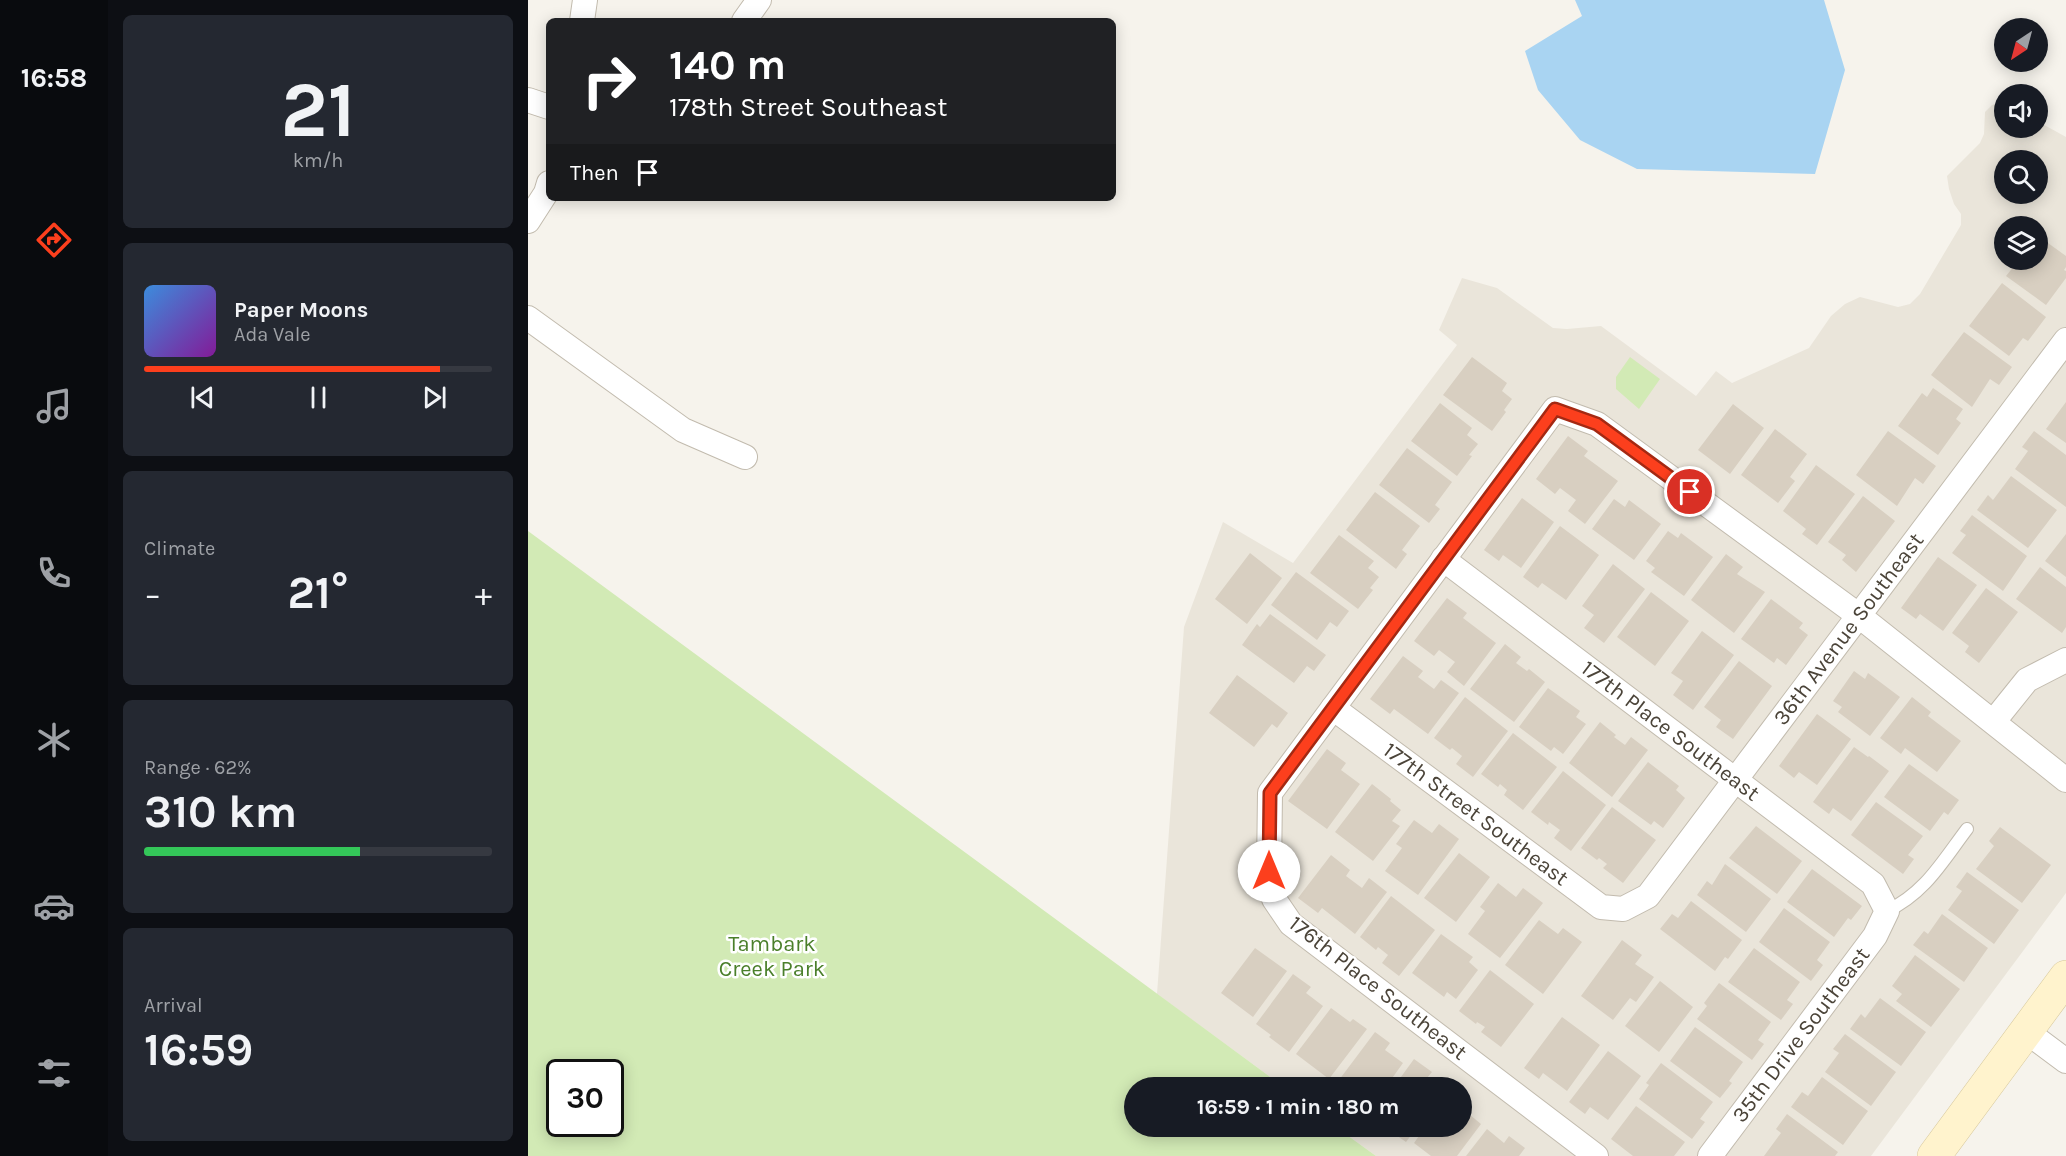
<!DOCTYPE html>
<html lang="en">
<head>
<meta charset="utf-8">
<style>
	:root { --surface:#171b24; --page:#242831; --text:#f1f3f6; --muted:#9ea1a6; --line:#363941; --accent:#fc3f1d }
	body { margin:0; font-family:Karla,sans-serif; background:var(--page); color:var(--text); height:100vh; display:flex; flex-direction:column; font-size:22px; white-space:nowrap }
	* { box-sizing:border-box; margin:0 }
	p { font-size:20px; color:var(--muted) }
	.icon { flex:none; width:33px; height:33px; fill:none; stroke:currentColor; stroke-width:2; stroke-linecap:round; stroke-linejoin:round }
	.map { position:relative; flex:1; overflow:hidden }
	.drawer { display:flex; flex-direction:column; gap:15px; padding:15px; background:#0d0f14; width:420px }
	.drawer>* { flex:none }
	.hud { position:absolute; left:18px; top:18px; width:570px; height:183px; border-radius:9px; box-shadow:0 3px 15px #0003; background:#202124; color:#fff; overflow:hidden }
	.needle { width:39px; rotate:216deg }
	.buttons { position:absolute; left:1466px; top:18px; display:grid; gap:12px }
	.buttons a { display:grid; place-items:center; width:54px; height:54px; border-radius:50%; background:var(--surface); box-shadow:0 3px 15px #0003; font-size:30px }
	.speed { position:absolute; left:18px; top:1059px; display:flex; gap:12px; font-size:30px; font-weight:700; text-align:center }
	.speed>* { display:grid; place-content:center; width:78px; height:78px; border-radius:50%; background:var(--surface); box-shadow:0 3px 15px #0003; line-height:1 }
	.speed .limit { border:3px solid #111; border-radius:9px; background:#fff; color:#111 }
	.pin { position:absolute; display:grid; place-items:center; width:51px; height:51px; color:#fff; margin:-26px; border:3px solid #fff; border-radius:50%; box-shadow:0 2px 6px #0007 }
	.me { position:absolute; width:66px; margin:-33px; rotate:0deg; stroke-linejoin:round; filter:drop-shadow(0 0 4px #0008) }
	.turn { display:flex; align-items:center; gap:21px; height:126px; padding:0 24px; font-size:27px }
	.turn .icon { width:78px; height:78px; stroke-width:2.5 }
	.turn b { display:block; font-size:42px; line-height:51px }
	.then { display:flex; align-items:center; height:57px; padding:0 24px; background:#0003; gap:12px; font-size:22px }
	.big { font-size:45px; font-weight:700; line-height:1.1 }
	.drawer .widget { flex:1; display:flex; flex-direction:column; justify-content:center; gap:9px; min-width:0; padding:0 21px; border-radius:9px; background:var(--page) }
	.drawer .dial { align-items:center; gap:0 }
	.dial b { font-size:78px; line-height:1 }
	.song { display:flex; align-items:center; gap:18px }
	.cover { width:72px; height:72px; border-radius:9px; background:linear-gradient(135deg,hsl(210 70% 55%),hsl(290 70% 35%)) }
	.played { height:6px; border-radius:3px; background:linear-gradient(90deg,var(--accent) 85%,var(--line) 85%) }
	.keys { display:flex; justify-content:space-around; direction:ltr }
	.heat { display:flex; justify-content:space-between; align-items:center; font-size:33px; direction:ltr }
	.charge { height:9px; border-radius:4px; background:linear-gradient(90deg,#34c759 62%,var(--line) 0) }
	.trip { position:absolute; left:596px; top:1077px; width:348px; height:60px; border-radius:30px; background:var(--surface); box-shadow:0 3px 15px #0003; font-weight:700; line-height:60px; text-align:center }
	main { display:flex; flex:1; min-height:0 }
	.menu { display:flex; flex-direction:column; width:108px; justify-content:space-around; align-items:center; background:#090b0e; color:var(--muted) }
	.menu .icon { width:42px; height:42px }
	.menu .on { color:var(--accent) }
	.menu b { font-size:27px; color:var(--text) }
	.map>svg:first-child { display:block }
	.residential { fill:#eae5da; fill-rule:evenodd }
	.green { fill:#d2eab5; fill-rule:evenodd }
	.water { fill:#a9d4f2 }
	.building { fill:#d8cfc1 }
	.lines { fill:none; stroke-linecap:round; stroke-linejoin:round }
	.lane-casing { stroke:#c2bbae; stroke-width:14 }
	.street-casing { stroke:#c2bbae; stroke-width:26 }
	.secondary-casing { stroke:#d6c79b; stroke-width:34 }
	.lane { stroke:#fff; stroke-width:12 }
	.street { stroke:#fff; stroke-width:24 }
	.secondary { stroke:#fff3cd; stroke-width:33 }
	.route-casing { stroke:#a42913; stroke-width:15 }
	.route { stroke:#fc3f1d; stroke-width:10 }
	.labels { text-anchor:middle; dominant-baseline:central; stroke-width:5; stroke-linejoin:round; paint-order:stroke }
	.street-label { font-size:22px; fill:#4b4439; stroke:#fff }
	.park-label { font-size:22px; fill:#4a7f2a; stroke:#fff }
</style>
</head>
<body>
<main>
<nav class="menu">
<b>16:58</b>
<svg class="icon on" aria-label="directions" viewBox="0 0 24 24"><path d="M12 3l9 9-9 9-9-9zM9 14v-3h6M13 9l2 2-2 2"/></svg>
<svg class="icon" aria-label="music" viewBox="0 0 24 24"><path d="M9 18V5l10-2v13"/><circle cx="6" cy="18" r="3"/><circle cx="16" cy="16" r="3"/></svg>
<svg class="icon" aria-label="phone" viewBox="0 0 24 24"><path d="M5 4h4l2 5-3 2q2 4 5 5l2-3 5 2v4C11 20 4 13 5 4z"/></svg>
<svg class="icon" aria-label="climate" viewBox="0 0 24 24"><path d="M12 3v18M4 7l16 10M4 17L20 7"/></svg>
<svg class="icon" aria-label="car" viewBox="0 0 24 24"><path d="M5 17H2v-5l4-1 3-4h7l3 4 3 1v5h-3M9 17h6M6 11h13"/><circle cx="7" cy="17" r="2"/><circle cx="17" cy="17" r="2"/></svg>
<svg class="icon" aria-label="filters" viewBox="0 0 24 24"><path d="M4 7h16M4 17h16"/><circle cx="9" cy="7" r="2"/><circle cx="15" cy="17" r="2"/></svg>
</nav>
<section class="drawer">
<div class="widget dial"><b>21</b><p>km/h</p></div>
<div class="widget">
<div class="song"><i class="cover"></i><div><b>Paper Moons</b><p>Ada Vale</p></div></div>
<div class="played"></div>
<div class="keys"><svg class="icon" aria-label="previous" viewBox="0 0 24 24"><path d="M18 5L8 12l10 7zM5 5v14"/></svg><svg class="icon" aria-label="pause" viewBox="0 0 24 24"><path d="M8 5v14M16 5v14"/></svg><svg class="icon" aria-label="next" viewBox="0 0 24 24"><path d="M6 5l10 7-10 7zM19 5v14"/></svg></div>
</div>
<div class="widget"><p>Climate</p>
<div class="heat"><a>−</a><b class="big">21°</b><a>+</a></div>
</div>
<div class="widget"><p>Range · 62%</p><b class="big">310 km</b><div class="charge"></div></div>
<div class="widget"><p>Arrival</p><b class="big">16:59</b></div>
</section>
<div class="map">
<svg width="1538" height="1156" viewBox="0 0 1538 1156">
	<rect width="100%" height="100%" fill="#f6f3ec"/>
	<path class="residential" d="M 1472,102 L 1476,104 L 1476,128 L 1509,128 L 1509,121 L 1538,137 L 1538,893 L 1343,1156 L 848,1156 L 808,1127 L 933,1126 L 933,1088 L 756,1087 L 629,994 L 656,627 L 695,522 L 765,563 L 929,345 L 911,330 L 934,278 L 969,288 L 1025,328 L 1039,329 L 1073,326 L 1168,396 L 1188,371 L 1204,383 L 1281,348 L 1303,316 L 1317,304 L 1332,297 L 1370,307 L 1382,304 L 1392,294 L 1433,225 L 1433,214 L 1426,204 L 1421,189 L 1419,176 L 1452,143 L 1456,134 L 1457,112 L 1464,105 ZM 1476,160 L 1509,160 L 1509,194 L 1476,194 ZM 1476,226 L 1509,226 L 1509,260 L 1476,260 Z"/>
	<path class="green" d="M 1102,357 L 1132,379 L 1111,409 L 1088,389 L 1088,377 Z
		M 0,531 L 756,1087 L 606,1088 L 606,1126 L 808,1127 L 848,1156 L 0,1156 ZM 32,1072 L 82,1072 L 82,1124 L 32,1124 Z"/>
	<path class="water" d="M 1047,0 L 1296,0 L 1317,70 L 1287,174 L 1109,169 L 1052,140 L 1010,90 L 997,51 L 1054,16 Z"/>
	<path class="building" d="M 1513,238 L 1538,256 L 1538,267 L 1536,270 L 1538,271 L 1538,278 L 1518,305 L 1478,276 L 1491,260 L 1509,260 L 1509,244 Z
		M 1474,283 L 1518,317 L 1500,341 L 1495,338 L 1481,356 L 1441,326 Z
		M 1436,332 L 1484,367 L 1471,385 L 1462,379 L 1444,407 L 1403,375 Z
		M 944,357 L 979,383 L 974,391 L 984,399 L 976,410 L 978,412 L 964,431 L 915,395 Z
		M 1405,388 L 1435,409 L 1428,419 L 1433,423 L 1410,455 L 1370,426 L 1394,393 L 1399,397 Z
		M 1538,402 L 1538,443 L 1518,429 Z
		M 912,403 L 944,428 L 939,435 L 950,444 L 941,455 L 944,456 L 929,476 L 883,441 Z
		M 1205,404 L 1236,428 L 1202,474 L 1170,450 Z
		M 1247,429 L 1279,454 L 1262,477 L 1267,481 L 1250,503 L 1213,475 Z
		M 1360,431 L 1408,466 L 1395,484 L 1387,478 L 1369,506 L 1328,475 Z
		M 1506,431 L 1538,455 L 1538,507 L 1487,469 L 1500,451 L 1494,447 Z
		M 1040,436 L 1060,451 L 1056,456 L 1090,481 L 1057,524 L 1040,511 L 1048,500 L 1032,488 L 1027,494 L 1008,479 Z
		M 879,448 L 924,482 L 907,505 L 912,509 L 901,523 L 851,485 Z
		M 1288,465 L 1327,494 L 1289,545 L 1274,534 L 1278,529 L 1255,511 Z
		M 1483,476 L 1529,510 L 1500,548 L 1449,510 L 1460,495 L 1465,500 Z
		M 847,492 L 892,526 L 874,550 L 879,554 L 868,569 L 818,530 Z
		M 1335,496 L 1367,521 L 1328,572 L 1314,560 L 1318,555 L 1300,542 Z
		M 994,498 L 1026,522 L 993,568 L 975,555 L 971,561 L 956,550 Z
		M 1086,499 L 1097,507 L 1101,500 L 1133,524 L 1106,560 L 1064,529 Z
		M 1444,515 L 1499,556 L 1475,591 L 1424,553 L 1438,535 L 1432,531 Z
		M 1032,526 L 1071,555 L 1038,600 L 1014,583 L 1010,588 L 995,577 Z
		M 1140,531 L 1150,538 L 1153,533 L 1185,557 L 1156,596 L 1123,572 L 1127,568 L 1118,561 Z
		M 1538,534 L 1538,577 L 1517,561 Z
		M 811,535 L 846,561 L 840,568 L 851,577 L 842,588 L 845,590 L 830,609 L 782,573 Z
		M 722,553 L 754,578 L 719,624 L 687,599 Z
		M 1198,554 L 1215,567 L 1209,574 L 1237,592 L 1206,633 L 1163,600 Z
		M 1410,557 L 1449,585 L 1415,631 L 1392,614 L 1388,619 L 1373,608 Z
		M 1085,564 L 1117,589 L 1076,643 L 1056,628 L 1066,615 L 1054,606 Z
		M 1512,567 L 1538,587 L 1538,627 L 1534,633 L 1488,599 Z
		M 768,572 L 821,611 L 809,627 L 802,622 L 789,640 L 743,605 Z
		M 1458,588 L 1490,612 L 1451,663 L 1437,652 L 1441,646 L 1424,633 Z
		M 1123,592 L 1161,621 L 1127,666 L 1089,637 Z
		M 919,598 L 939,613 L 935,618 L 968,643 L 936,686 L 919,672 L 927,662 L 911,650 L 906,656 L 886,641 Z
		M 1243,599 L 1275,623 L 1271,628 L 1280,635 L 1258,665 L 1249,658 L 1246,663 L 1213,639 Z
		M 742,614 L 798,655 L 786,671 L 779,666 L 766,683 L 714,645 L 729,624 L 732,627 Z
		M 1174,631 L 1206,655 L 1165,710 L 1145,695 L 1155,681 L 1143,673 Z
		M 977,644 L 993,657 L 988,663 L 999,671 L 1001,669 L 1017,682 L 986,722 L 942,689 Z
		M 875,656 L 895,671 L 890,677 L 906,689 L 913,680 L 931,693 L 900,734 L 866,709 L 862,714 L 842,699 Z
		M 1211,661 L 1244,686 L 1205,739 L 1188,727 L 1193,720 L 1176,707 Z
		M 1326,671 L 1337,679 L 1340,673 L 1372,697 L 1342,736 L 1310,712 L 1314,707 L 1305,701 Z
		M 709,675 L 760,713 L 749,728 L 744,724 L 726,747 L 681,713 Z
		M 1020,688 L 1052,711 L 1048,717 L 1058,724 L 1035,754 L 1026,747 L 1023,751 L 991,727 Z
		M 937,697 L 980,731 L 945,777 L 928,764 L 934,756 L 924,748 L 922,750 L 906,738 Z
		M 1384,697 L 1403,712 L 1400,716 L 1433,741 L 1409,772 L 1377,748 L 1373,754 L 1352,738 Z
		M 1289,714 L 1323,739 L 1289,785 L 1271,772 L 1266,778 L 1251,766 Z
		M 1072,722 L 1088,735 L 1086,737 L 1097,745 L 1103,737 L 1120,750 L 1084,797 L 1041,763 Z
		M 985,733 L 1029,767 L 995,810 L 976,795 L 979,790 L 972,784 L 970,787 L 953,774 Z
		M 1326,747 L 1340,757 L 1341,756 L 1361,771 L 1323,821 L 1305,808 L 1301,814 L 1285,802 Z
		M 799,749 L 818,763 L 813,770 L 832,784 L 799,829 L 760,801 Z
		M 1120,762 L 1151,786 L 1148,790 L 1157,798 L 1135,828 L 1126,821 L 1123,825 L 1090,801 Z
		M 1381,764 L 1431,800 L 1420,815 L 1416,812 L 1402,831 L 1356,797 Z
		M 1035,771 L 1078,805 L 1043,851 L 1026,838 L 1032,830 L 1021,822 L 1020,825 L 1003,812 Z
		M 844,784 L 863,799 L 862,801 L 873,810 L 864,821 L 872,826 L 845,861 L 807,832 Z
		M 1348,802 L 1395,836 L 1380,855 L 1386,859 L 1375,874 L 1323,835 Z
		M 1084,807 L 1128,840 L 1095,883 L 1075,868 L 1079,864 L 1071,858 L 1069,860 L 1053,848 Z
		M 886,820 L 904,833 L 911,824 L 931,839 L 890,895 L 857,871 L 874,848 L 868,844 Z
		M 1228,826 L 1274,861 L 1249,894 L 1201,858 Z
		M 1472,827 L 1523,865 L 1494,903 L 1448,869 L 1466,846 L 1461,841 Z
		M 931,853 L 962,877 L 928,922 L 896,898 Z
		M 803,855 L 822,870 L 818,876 L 834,888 L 841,878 L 859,892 L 827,934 L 794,908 L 790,913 L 770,898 Z
		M 1197,864 L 1243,899 L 1218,932 L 1169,895 L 1179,881 L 1184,885 Z
		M 1284,869 L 1334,906 L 1323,920 L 1320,918 L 1306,937 L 1259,902 Z
		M 1439,872 L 1491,910 L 1466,944 L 1420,910 L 1434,891 L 1428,887 Z
		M 970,883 L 988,897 L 995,888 L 1015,903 L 972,958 L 940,934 L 957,911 L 952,907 Z
		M 863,896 L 907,930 L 871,976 L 854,963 L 860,955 L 850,947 L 848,950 L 832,937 Z
		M 1163,901 L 1214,940 L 1200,959 L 1197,957 L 1187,971 L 1132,929 L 1144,914 L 1150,918 Z
		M 1256,908 L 1302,942 L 1289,960 L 1295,965 L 1283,981 L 1231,942 Z
		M 1414,914 L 1460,948 L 1436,982 L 1385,945 L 1396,931 L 1400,934 Z
		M 1011,920 L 1030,934 L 1035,928 L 1054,942 L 1015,994 L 977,965 Z
		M 913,934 L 945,957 L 941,962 L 950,970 L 928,999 L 919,992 L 916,997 L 884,973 Z
		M 1094,940 L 1114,955 L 1107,964 L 1126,977 L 1108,1002 L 1102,998 L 1085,1020 L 1053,996 Z
		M 727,948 L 759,971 L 725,1017 L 693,993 Z
		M 1226,948 L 1272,982 L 1259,1000 L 1265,1004 L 1253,1020 L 1200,982 Z
		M 1387,955 L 1432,989 L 1403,1027 L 1368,1001 L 1374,994 L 1364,986 Z
		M 962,970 L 1006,1004 L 973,1047 L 953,1032 L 957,1027 L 949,1022 L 948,1024 L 931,1011 Z
		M 765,974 L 783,987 L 778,993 L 795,1006 L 761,1052 L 741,1037 L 743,1035 L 728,1024 Z
		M 1132,981 L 1165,1007 L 1131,1052 L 1097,1026 Z
		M 1191,983 L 1243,1022 L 1230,1040 L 1236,1044 L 1224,1060 L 1169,1019 L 1179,1006 L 1176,1003 Z
		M 1352,998 L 1398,1032 L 1373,1066 L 1322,1029 L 1333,1014 L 1337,1018 Z
		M 803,1008 L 822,1022 L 825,1019 L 839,1029 L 801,1079 L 768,1054 Z
		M 1034,1017 L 1072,1045 L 1039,1091 L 1015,1073 L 1011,1079 L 996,1068 Z
		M 1167,1027 L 1215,1062 L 1201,1081 L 1204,1083 L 1192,1098 L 1142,1061 Z
		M 847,1032 L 862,1043 L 857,1050 L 875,1063 L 857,1088 L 813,1088 L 808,1084 Z
		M 1317,1034 L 1368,1072 L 1343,1106 L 1297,1072 L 1311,1053 L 1305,1049 Z
		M 1080,1051 L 1113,1076 L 1080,1120 L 1062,1107 L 1057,1114 L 1041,1102 Z
		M 886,1059 L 904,1072 L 899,1078 L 912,1088 L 865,1088 Z
		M 1133,1063 L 1185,1102 L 1172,1119 L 1177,1122 L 1164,1139 L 1111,1099 L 1121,1085 L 1118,1083 Z
		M 1294,1077 L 1340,1111 L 1315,1145 L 1263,1107 L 1274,1092 L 1280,1096 Z
		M 933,1098 L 941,1104 L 936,1110 L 953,1124 L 929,1156 L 903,1156 L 886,1143 L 898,1126 L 933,1126 Z
		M 1108,1106 L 1157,1142 L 1146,1156 L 1105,1156 L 1083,1139 Z
		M 1259,1114 L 1310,1152 L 1307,1156 L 1236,1156 L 1253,1133 L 1248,1129 Z
		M 859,1126 L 890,1126 L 878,1142 L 858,1128 Z
		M 959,1129 L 976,1143 L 981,1136 L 997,1148 L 991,1156 L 938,1156 Z"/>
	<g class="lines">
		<defs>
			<path id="lane" d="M 1359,911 C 1397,893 1414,862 1439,829"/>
			<g id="street">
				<path d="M 54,21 L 57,0"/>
				<path d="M 216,21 L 231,0"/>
				<path d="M 0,100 L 21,107"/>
				<path d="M 0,221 L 18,193 L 21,183"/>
				<path d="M 0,318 L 155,430 L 217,457"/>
				<path id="s1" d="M 915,559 L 1345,884 L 1359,911 L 1347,936 L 1182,1156"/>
				<path id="s2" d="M 805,708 L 1073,907 L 1095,909 L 1120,896 L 1538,340"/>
				<path d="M 1466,721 L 1499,680 L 1538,660"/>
				<path d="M 1499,1032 L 1538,1061"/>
				<path d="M 1068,1156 L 763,924 L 746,899 L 741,871 L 742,793 L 1027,409 L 1069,424 L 1330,615 L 1538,780"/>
			</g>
			<path id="secondary" d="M 1406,1156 L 1538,977"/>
		</defs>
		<use href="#lane" class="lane-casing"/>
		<use href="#street" class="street-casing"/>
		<use href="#secondary" class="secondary-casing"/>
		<use href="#lane" class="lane"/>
		<use href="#street" class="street"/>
		<use href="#secondary" class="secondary"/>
	</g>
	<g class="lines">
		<defs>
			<path id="route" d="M 741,871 L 742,793 L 1027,409 L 1069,424 L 1162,492"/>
		</defs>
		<use href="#route" class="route-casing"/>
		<use href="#route" class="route"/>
	</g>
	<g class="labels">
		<g class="street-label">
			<text stroke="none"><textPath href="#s2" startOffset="718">36th Avenue Southeast</textPath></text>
			<text stroke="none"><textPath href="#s1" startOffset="285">177th Place Southeast</textPath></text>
			<text stroke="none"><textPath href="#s2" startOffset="178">177th Street Southeast</textPath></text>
			<text transform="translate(850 988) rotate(38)">176th Place Southeast</text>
			<text transform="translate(1273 1035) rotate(-53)">35th Drive Southeast</text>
		</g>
		<g class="park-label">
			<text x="244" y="944">Tambark<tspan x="244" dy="25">Creek Park</tspan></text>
		</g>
	</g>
</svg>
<div class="buttons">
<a><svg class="needle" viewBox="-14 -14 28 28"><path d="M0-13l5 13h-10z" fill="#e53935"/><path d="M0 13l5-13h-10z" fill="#9ea1a6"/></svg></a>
<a><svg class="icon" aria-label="sound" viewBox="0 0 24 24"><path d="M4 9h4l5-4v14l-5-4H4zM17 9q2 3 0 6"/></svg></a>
<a><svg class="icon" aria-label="search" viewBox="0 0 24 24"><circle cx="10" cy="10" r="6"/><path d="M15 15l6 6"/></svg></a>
<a><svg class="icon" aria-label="layers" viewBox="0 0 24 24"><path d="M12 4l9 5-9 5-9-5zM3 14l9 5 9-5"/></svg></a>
</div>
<div class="speed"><div class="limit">30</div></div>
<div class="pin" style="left:1162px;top:492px;background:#d93025"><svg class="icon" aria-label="arrive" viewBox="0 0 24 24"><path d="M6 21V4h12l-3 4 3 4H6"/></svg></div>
<svg class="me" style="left:741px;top:871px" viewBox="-20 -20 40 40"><circle r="19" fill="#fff"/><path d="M0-13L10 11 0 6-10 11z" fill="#fc3f1d"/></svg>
<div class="trip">16:59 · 1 min · 180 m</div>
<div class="hud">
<div class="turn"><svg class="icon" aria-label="right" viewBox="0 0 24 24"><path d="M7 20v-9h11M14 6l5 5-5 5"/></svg><div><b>140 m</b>178th Street Southeast</div></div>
<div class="then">Then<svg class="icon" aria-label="arrive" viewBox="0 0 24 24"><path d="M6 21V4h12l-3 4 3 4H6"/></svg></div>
</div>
</div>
</main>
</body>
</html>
